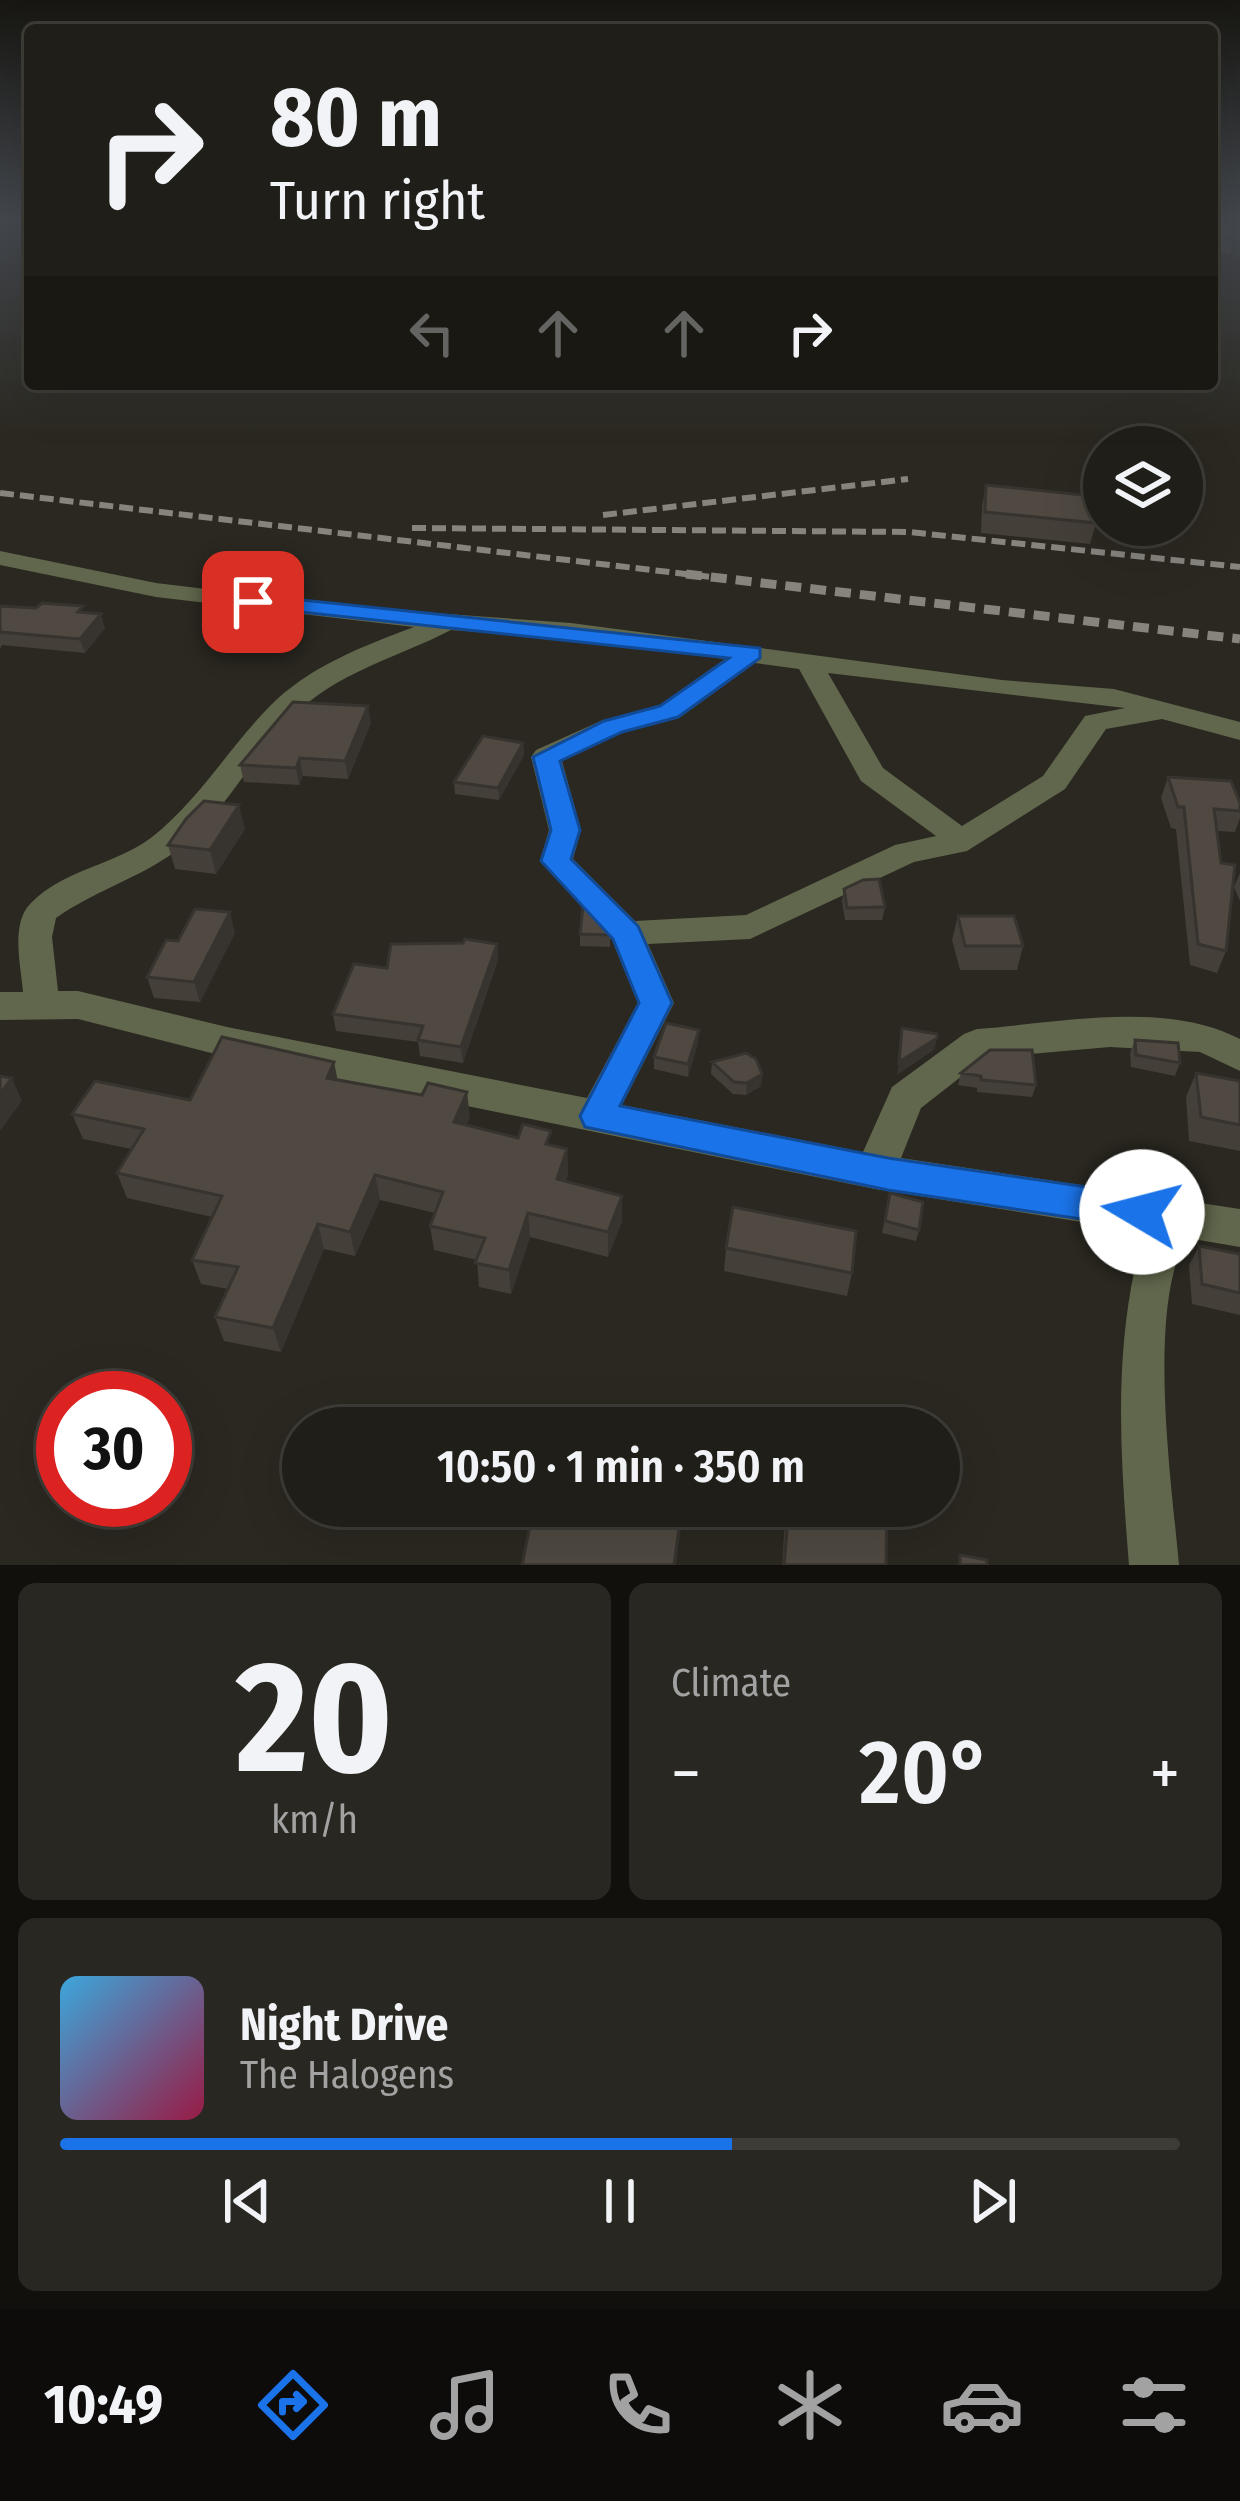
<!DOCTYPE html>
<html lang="en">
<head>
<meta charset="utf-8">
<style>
	:root { --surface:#201e18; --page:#282721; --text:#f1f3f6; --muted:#a2a2a2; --line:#3d3c37; --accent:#1a73e8 }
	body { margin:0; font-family:"Fira Sans Condensed",sans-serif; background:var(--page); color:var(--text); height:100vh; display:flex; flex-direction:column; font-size:45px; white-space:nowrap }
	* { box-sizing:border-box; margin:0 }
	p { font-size:39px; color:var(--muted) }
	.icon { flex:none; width:66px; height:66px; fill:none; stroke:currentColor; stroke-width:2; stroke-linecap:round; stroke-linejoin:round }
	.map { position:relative; height:1565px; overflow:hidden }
	.panel { display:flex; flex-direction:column; gap:18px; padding:18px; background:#12100d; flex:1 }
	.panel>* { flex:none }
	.top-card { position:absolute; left:24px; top:24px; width:1194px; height:366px; border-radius:12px; box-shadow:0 12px 48px #0002,0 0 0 3px var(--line); background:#201e18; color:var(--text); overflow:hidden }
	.tools { position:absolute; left:1083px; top:426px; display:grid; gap:24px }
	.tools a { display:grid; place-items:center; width:120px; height:120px; border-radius:50%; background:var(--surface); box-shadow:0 12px 48px #0002,0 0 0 3px var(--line); font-size:60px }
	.speed { position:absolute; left:36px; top:1371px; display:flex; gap:24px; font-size:60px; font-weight:700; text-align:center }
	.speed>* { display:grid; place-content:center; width:156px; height:156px; border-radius:50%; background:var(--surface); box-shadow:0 12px 48px #0002,0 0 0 3px var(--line); line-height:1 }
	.speed .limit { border:18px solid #d22; background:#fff; color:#111 }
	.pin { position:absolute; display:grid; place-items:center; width:102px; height:102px; color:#fff; margin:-51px; border-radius:24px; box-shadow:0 6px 18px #0006 }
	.me { position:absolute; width:132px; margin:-66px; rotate:278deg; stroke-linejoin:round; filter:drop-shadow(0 0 9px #0008) }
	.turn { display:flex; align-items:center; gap:42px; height:252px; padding:0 48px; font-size:54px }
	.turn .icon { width:156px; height:156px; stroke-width:2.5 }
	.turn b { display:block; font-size:84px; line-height:102px }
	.lanes { display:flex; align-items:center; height:114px; padding:0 48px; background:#0003; justify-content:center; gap:60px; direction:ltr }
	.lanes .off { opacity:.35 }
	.big { font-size:90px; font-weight:600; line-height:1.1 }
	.panel .widget { flex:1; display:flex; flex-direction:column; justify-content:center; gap:18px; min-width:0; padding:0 42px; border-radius:18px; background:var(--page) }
	.panel .dial { align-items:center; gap:0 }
	.dial b { font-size:156px; line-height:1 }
	.song { display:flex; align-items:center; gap:36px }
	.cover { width:144px; height:144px; border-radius:18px; background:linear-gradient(135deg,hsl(200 70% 55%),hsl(340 70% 35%)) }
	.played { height:12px; border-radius:6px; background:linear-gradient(90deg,var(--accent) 60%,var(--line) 60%) }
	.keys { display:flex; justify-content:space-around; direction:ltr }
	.heat { display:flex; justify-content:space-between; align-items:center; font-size:66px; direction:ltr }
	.panel .tiles { flex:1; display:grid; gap:18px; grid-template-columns:1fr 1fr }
	.widget:last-child { grid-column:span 2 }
	.trip { position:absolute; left:282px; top:1407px; width:678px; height:120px; border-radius:60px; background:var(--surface); box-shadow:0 12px 48px #0002,0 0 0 3px var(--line); font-weight:600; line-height:120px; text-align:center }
	.tab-bar { display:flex; height:192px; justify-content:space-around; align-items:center; background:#0d0c0a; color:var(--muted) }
	.tab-bar .icon { width:84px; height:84px }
	.tab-bar .active { color:var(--accent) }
	.tab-bar b { font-size:54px; color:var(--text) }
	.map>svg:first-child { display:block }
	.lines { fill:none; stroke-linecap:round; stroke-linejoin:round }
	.minor { fill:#61674c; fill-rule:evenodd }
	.rail-far1 { stroke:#86847d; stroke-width:6; stroke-dasharray:14 6; stroke-linecap:butt }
	.rail { stroke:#86847d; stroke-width:9; stroke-dasharray:16 9; stroke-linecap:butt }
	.wall { fill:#443f38 }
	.shaded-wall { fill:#37332e }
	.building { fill:#4f4941; stroke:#37332e; stroke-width:3 }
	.route { fill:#1a73e8; stroke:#114b97; stroke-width:3 }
</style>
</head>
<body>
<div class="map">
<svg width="1240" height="1565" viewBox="0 0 1240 1565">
	<rect width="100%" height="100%" fill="#2a2820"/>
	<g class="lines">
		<path class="minor" d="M 0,551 L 156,583 L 365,608 L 571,623 L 1002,680 L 1114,689 L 1240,722 L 1240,740 L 1162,719 L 1106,729 L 1065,789 L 967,851 L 914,862 L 750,939 L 648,944 L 674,1003 L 622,1105 L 863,1152 L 892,1087 L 964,1034 L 977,1029 C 1059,1023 1164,1000 1240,1039 L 1240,1071 L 1200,1052 L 1110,1047 L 985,1058 L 921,1108 L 901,1158 L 1240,1209 L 1240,1247 L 1187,1238 C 1146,1307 1172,1485 1179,1565 L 1129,1565 C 1120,1452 1112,1342 1144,1232 L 875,1189 L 227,1057 L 78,1019 L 0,1020 L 0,992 L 23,992 C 21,966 10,923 31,903 C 64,869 116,865 152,837 C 199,800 228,749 269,707 C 308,667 363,646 414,627 L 156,597 L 0,565 ZM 451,630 L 571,639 L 725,659 L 659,706 L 603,720 L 536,750 L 531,757 L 549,830 L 540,861 L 612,940 L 638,1003 L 587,1098 L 227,1027 L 78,991 L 58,991 L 52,937 L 56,918 C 93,892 133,880 169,856 C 221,822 248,760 291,718 C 336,672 397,658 451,630 ZM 755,663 L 799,669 L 861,781 L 936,836 L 895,845 L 746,915 L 635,921 L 573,859 L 581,830 L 562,761 L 623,732 L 679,718 ZM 828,673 L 1125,708 L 1085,716 L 1043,776 L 962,826 L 883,768 Z"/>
		<path class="rail-far1" d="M 0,493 L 711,577
			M 603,515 L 908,479
			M 412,528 L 909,532 L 1240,567"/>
		<path class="rail" d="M 686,574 L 1240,639"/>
	</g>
	<path class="wall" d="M 1212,221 L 1240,221 L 1240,240 L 1233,239 L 1229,254 L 1212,252 Z
		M 986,485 L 1096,523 L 1090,544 L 981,533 L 982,506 Z
		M 0,606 L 85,613 L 105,628 L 85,653 L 2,645 L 0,649 Z
		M 371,723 L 348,779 L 303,776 L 299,785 L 244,782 L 240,765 Z
		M 523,743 L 524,755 L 499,800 L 455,794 L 454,782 Z
		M 1168,777 L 1240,803 L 1240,818 L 1235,832 L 1217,831 L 1226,951 L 1217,973 L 1190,965 L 1176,829 L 1171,828 L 1161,798 Z
		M 245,829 L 216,874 L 175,869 L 168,845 Z
		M 1240,873 L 1240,901 L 1234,887 Z
		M 844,889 L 885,907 L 882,920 L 845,920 L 842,901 Z
		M 958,916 L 1023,946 L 1017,970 L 960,970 L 952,940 Z
		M 235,933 L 200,1002 L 154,998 L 147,977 Z
		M 580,934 L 610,935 L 610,947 L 580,946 Z
		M 497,944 L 498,960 L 463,1063 L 420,1056 L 418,1042 L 336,1031 L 333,1014 L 387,968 Z
		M 1135,1040 L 1180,1063 L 1175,1076 L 1131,1067 L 1130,1053 Z
		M 698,1043 L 688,1077 L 654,1069 L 654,1057 Z
		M 712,1062 L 762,1074 L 761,1086 L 746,1095 L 733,1094 L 711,1074 Z
		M 961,1073 L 1036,1085 L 1032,1097 L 977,1092 L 977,1088 L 958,1085 Z
		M 1196,1073 L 1240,1081 L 1240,1151 L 1189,1141 L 1186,1097 Z
		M 338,1080 L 470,1117 L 466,1125 L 567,1149 L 568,1174 L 566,1181 L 622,1196 L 622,1221 L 608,1257 L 530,1237 L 511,1294 L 479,1287 L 477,1260 L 434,1250 L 430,1226 L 435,1213 L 380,1200 L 355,1256 L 324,1249 L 281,1352 L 224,1341 L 215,1317 L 228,1289 L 201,1284 L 192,1260 L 212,1217 L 127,1198 L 117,1173 L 131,1149 L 83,1139 L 72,1114 Z
		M 890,1193 L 919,1230 L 916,1241 L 882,1233 Z
		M 1199,1246 L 1240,1254 L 1240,1315 L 1192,1304 L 1189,1265 Z
		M 726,1248 L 852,1273 L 847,1296 L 724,1271 Z
		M 414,1506 L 463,1506 L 461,1515 Z
		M 786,1506 L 887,1506 L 886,1565 L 782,1565 Z"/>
	<path class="shaded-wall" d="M 101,614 L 105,628 L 85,653 L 80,639 Z
		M 368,706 L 371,723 L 348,779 L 345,761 Z
		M 523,743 L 524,755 L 499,800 L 498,788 Z
		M 300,758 L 303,776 L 299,785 L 296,768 Z
		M 239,805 L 245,829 L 216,874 L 210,850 Z
		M 230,912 L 235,933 L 200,1002 L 194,982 Z
		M 497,944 L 498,960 L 463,1063 L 461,1047 Z
		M 699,1030 L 698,1043 L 688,1077 L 688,1064 Z
		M 937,1038 L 934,1050 L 897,1075 L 899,1062 Z
		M 334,1062 L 339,1087 L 327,1078 Z
		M 762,1074 L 761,1086 L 746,1095 L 747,1083 Z
		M 12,1078 L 22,1101 L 0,1131 L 0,1094 Z
		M 467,1092 L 470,1117 L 457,1147 L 454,1122 Z
		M 567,1149 L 568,1174 L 558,1204 L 557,1179 Z
		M 375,1175 L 380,1200 L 355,1256 L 350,1232 Z
		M 622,1196 L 622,1221 L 608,1257 L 608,1232 Z
		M 528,1213 L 530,1237 L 511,1294 L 509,1270 Z
		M 318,1224 L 324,1249 L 281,1352 L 273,1328 Z
		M 682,1506 L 684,1506 L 676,1565 L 674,1565 Z"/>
	<path class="building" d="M 1212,221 L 1240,221 L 1240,225 L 1229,225 L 1233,239 L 1212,237 Z
		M 986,485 L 1093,496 L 1096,523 L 985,512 Z
		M 42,603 L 83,606 L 78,612 L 101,614 L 80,639 L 0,632 L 0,606 L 36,608 Z
		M 293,702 L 368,706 L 345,761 L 300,758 L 296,768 L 240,765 Z
		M 483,736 L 523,743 L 498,788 L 454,782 Z
		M 1168,777 L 1231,781 L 1240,803 L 1240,811 L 1214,809 L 1221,863 L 1235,865 L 1226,951 L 1198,944 L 1184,807 L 1178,807 Z
		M 204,801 L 239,805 L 210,850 L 168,845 L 186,819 Z
		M 879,879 L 885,907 L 847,908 L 844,889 L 863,880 Z
		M 583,906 L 608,930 L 610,935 L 580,934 Z
		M 195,909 L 230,912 L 194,982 L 147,977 L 166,940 L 178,941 Z
		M 958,916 L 1014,916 L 1023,946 L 965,946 Z
		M 465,939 L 497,944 L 461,1047 L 418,1040 L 423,1026 L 333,1014 L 354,964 L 387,968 L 391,944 L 463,943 Z
		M 666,1023 L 699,1030 L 688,1064 L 654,1057 Z
		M 902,1028 L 937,1034 L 937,1038 L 899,1062 Z
		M 222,1037 L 334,1062 L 327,1078 L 422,1095 L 428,1083 L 467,1092 L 454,1122 L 518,1138 L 523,1124 L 551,1131 L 546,1144 L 567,1149 L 557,1179 L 622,1196 L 608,1232 L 528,1213 L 509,1270 L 475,1263 L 485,1238 L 430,1226 L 443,1192 L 375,1175 L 350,1232 L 318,1224 L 273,1328 L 215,1317 L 238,1267 L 192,1260 L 222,1196 L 117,1173 L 144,1129 L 72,1114 L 95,1081 L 190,1100 Z
		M 1135,1040 L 1178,1043 L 1180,1063 L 1136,1055 Z
		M 990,1050 L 1032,1050 L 1036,1085 L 981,1080 L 981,1076 L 961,1073 Z
		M 746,1053 L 756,1059 L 762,1074 L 747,1083 L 734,1082 L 712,1062 Z
		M 1196,1073 L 1240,1081 L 1240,1125 L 1201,1117 Z
		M 0,1076 L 12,1078 L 0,1094 Z
		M 890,1193 L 923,1202 L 919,1230 L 885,1221 Z
		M 733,1207 L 856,1231 L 852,1273 L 726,1248 Z
		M 1199,1246 L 1240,1254 L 1240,1293 L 1202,1284 Z
		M 408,1409 L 476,1421 L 474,1428 L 403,1428 Z
		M 534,1506 L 682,1506 L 674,1565 L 522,1565 Z
		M 789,1506 L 887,1506 L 886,1565 L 784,1565 Z
		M 960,1555 L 987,1560 L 987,1565 L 960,1565 Z"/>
	<linearGradient id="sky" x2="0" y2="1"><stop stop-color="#171612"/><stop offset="0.5" stop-color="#44484e"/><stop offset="1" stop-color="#44484e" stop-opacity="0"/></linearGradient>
	<rect width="1240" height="440" fill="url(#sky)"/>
	<path class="route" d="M 253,595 L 760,648 L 760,658 L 678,717 L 622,732 L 560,761 L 580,830 L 571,859 L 638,926 L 672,1003 L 620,1106 L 888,1158 L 1142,1195 L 1155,1200 L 1161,1212 L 1155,1224 L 1142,1228 L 888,1190 L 585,1127 L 580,1116 L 639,1003 L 613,939 L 541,861 L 551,830 L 533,757 L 604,721 L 660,706 L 729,658 L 245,606 L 245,597 Z"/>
</svg>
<div class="tools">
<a><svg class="icon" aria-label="layers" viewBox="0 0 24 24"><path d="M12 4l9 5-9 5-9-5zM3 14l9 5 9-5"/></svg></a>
</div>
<div class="speed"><div class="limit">30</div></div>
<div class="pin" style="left:253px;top:602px;background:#d93025"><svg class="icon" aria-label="arrive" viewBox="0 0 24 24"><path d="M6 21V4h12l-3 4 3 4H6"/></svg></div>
<svg class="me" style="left:1142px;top:1212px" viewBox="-20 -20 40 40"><circle r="19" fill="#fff"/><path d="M0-13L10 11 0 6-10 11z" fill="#1a73e8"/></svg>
<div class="trip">10:50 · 1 min · 350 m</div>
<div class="top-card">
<div class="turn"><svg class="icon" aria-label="right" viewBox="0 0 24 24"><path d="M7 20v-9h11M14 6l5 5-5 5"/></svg><div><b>80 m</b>Turn right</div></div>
<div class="lanes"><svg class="icon off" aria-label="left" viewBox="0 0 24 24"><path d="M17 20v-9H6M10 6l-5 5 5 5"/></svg><svg class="icon off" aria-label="ahead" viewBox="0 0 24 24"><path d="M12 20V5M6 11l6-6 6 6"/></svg><svg class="icon off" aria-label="ahead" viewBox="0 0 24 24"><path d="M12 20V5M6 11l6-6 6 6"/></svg><svg class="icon" aria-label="right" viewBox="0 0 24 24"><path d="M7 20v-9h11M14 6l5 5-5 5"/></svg></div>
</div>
</div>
<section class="panel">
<div class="tiles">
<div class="widget dial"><b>20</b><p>km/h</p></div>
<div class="widget"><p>Climate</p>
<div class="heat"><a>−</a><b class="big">20°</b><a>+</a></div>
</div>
<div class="widget">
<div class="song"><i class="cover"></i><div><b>Night Drive</b><p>The Halogens</p></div></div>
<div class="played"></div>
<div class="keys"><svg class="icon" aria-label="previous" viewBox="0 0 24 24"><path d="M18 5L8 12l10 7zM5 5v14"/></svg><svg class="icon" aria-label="pause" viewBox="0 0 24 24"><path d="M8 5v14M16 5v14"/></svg><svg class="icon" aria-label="next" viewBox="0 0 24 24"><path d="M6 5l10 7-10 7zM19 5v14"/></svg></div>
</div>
</div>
</section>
<nav class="tab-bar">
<b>10:49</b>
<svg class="icon active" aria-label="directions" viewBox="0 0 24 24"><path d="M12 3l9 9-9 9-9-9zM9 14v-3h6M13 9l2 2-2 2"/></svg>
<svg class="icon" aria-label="music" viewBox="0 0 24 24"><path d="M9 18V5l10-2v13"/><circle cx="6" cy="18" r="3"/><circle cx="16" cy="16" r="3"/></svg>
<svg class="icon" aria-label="phone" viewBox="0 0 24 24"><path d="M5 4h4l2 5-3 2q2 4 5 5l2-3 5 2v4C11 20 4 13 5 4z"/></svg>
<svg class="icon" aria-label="climate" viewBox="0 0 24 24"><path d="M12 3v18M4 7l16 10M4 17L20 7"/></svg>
<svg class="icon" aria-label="car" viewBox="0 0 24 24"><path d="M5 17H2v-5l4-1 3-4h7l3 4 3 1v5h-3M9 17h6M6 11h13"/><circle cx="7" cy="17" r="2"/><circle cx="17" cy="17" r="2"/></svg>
<svg class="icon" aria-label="filters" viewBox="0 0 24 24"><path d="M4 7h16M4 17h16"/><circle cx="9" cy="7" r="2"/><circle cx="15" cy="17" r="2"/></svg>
</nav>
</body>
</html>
